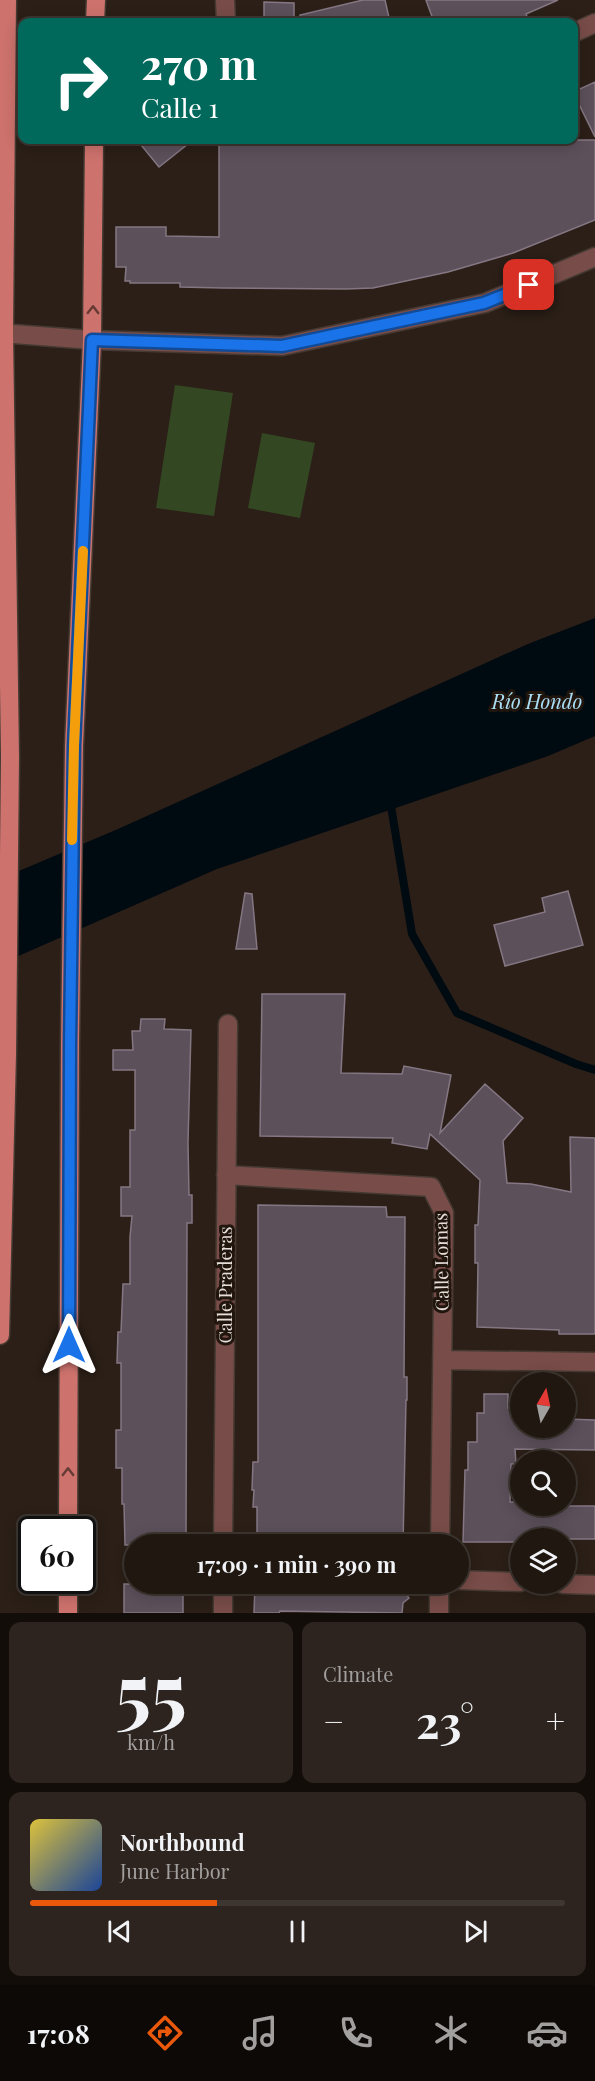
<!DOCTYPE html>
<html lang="en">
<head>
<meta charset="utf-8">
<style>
	:root { --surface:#201711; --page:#2d241f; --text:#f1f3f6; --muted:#a29f9f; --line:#3d3631; --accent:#ea580c }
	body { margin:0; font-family:"Playfair Display",serif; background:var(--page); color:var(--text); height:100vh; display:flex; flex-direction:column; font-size:22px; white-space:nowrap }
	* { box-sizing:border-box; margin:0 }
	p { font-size:20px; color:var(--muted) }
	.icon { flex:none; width:33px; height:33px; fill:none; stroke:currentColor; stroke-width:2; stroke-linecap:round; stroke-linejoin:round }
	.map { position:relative; height:1613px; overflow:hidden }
	.panel { display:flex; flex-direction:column; gap:9px; padding:9px; background:#120d09; flex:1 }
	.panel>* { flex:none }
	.guide { position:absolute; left:18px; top:18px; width:560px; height:126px; border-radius:12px; box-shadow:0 3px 15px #0003,0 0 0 2px var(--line); background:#00695c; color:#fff; overflow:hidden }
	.needle { width:39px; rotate:9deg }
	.buttons { position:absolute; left:510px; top:1372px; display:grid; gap:12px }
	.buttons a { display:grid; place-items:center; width:66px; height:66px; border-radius:50%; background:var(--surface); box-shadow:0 3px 15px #0003,0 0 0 2px var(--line); font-size:30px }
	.speed { position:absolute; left:18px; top:1516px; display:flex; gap:12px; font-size:30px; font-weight:700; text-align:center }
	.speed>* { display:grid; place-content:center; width:78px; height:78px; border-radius:50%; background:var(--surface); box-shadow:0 3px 15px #0003,0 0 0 2px var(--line); line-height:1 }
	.speed .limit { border:3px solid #111; border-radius:9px; background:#fff; color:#111 }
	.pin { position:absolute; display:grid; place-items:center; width:51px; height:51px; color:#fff; margin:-26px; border-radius:12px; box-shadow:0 3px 9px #0006 }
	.me { position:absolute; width:66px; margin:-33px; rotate:0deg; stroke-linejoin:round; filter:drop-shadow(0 0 4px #0008) }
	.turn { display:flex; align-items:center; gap:21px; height:126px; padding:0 24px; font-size:27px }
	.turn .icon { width:78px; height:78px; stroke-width:2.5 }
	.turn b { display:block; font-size:42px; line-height:51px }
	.big { font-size:45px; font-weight:700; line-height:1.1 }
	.panel .widget { flex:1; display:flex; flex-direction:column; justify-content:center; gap:9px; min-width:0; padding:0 21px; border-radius:12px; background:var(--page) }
	.panel .dial { align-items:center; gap:0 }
	.dial b { font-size:78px; line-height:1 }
	.song { display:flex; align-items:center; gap:18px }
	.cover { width:72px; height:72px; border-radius:9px; background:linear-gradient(135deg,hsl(50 70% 55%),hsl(220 70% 35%)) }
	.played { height:6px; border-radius:3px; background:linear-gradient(90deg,var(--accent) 35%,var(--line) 35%) }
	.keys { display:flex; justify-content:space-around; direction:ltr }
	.heat { display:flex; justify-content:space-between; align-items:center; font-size:33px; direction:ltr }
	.panel .tiles { flex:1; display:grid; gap:9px; grid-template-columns:1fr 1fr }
	.widget:last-child { grid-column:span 2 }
	.trip { position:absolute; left:124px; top:1534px; width:345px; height:60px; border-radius:30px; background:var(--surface); box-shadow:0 3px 15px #0003,0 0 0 2px var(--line); font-weight:700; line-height:60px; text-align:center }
	.dock { display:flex; height:96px; justify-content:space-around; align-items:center; background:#0d0907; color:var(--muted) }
	.dock .icon { width:42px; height:42px }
	.dock .selected { color:var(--accent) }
	.dock b { font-size:27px; color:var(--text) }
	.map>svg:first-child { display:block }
	.green { fill:#344723 }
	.water { fill:#000a11 }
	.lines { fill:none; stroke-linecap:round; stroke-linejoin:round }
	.stream { stroke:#000a11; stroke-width:8 }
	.building { fill:#5c505a; stroke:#847783; stroke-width:1.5 }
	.street-casing { stroke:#453a32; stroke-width:21 }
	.primary-casing { stroke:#453a32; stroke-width:21 }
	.street { stroke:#784c48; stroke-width:18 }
	.primary { stroke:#cd726d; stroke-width:18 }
	.oneway { stroke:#663b34 }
	.route-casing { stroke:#114b97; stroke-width:15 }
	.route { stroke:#1a73e8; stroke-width:10 }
	.slow { stroke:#f59e0b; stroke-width:10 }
	.labels { text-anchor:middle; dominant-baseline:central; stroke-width:6; stroke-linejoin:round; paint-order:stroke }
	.street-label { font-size:18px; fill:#e6ded9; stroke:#21160e }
	.water-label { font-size:20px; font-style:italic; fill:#abe0f8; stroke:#21160e }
</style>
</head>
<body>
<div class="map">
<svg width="595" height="1613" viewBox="0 0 595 1613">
	<rect width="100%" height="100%" fill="#2b1f17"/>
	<path class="green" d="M 175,385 L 233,393 L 214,516 L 156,508 Z
		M 262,433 L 315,443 L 300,518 L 248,508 Z"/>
	<path class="water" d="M 595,618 L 595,736 L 548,756 L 217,869 L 0,964 L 0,879 L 118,829 L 528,644 Z"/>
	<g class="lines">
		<path class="stream" d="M 390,800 L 412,934 L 457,1013 L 576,1064 L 595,1070"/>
	</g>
	<path class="building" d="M 363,0 L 385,0 L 390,22 L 301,22 L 300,15 Z
		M 426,0 L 558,0 L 526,14 L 529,22 L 434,22 Z
		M 264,2 L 294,3 L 294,22 L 264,22 Z
		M 595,82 L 595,137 L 573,92 Z
		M 137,140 L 193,140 L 159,167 Z
		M 350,140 L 595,140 L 595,220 L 513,253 L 448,272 L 373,288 L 346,289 L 223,288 L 180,287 L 180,283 L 130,283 L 130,281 L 125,281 L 126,267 L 116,267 L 116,227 L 166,227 L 166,236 L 219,237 L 219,141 L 316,142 Z
		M 568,891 L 583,945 L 505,966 L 494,925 L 545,912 L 542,898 Z
		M 245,893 L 252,894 L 257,949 L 236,949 Z
		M 262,994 L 345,994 L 341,1073 L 402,1074 L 404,1066 L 451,1075 L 440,1133 L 485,1084 L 523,1118 L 503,1141 L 507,1183 L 531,1184 L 571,1192 L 570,1137 L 595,1138 L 595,1334 L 559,1334 L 559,1330 L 477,1327 L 478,1263 L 475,1263 L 475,1225 L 478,1225 L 480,1180 L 430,1134 L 427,1149 L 392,1143 L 393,1138 L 260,1136 Z
		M 141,1019 L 165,1019 L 164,1029 L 191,1030 L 188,1143 L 189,1195 L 192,1195 L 192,1223 L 187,1223 L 186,1545 L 125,1545 L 124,1504 L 122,1504 L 122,1468 L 116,1468 L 116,1430 L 121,1430 L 121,1363 L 117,1363 L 118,1332 L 121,1332 L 123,1284 L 130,1284 L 130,1237 L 132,1216 L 121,1216 L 121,1187 L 130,1187 L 130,1130 L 135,1130 L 135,1070 L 113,1070 L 113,1050 L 133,1050 L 132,1031 L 140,1031 Z
		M 258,1205 L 386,1207 L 387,1217 L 405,1217 L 404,1377 L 407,1377 L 407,1400 L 406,1400 L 403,1545 L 262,1545 L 262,1534 L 257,1534 L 257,1507 L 253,1507 L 254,1490 L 252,1490 L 253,1462 L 258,1462 Z
		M 484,1394 L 508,1394 L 508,1408 L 520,1408 L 520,1428 L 566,1428 L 566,1419 L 595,1420 L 595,1450 L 515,1449 L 516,1464 L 511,1464 L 510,1502 L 520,1502 L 520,1506 L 595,1506 L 595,1539 L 520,1539 L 520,1542 L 463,1542 L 465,1470 L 468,1470 L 468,1442 L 477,1442 L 477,1413 L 484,1413 Z
		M 124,1584 L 183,1584 L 183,1613 L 124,1613 Z
		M 255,1584 L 399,1584 L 409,1598 L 403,1603 L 402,1613 L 280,1611 L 279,1613 L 254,1613 Z"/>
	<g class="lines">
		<defs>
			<path id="street" d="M 225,0 L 226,22
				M 573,33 L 595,23
				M 0,333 L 92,340 L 282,346 L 485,303 L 595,257
				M 226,1175 L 431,1187 L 444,1213 L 440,1545
				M 442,1360 L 595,1362
				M 223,1545 L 228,1024
				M 459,1580 L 520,1582
				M 563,1584 L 595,1585
				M 223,1613 L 223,1584
				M 439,1613 L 439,1584"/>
			<path id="primary" d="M 95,22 L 96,0
				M 0,1335 L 7,1054 L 10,757 L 4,333 L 7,0
				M 68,1530 L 70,1044 L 74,746 L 92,340 L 94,140
				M 68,1613 L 68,1581"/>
		</defs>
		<use href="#street" class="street-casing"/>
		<use href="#primary" class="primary-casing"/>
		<use href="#street" class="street"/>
		<use href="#primary" class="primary"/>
	</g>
	<defs><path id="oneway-chevron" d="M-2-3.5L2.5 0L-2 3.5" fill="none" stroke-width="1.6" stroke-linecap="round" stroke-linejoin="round" transform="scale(1.5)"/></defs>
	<g class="oneway">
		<use href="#oneway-chevron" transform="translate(93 310) rotate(-89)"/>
		<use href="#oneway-chevron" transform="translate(68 1472) rotate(-90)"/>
	</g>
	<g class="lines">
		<defs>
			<path id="route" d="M 69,1345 L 70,1044 L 74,746 L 92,340 L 282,346 L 484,303 L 529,285"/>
		</defs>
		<use href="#route" class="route-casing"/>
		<use href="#route" class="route"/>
		<path class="slow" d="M 72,840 L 74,746 L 83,551"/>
	</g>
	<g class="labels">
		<g class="street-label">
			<text transform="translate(441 1262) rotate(-91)">Calle Lomas</text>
			<text transform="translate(225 1285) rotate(-90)">Calle Praderas</text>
		</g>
		<g class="water-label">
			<text x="537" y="700">Río Hondo</text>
		</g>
	</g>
</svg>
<div class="buttons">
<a><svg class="needle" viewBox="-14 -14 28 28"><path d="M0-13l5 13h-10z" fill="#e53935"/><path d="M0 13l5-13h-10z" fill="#a29f9f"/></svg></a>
<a><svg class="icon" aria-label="search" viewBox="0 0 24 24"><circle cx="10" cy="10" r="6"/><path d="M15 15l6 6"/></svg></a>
<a><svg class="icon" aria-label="layers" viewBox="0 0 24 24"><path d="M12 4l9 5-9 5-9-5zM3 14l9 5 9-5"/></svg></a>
</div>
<div class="speed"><div class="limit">60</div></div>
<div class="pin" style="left:529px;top:285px;background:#d93025"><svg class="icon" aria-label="arrive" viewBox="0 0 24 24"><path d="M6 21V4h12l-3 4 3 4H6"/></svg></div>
<svg class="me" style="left:69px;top:1345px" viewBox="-20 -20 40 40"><path d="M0-17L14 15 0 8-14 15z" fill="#1a73e8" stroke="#fff" stroke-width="4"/></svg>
<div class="trip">17:09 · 1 min · 390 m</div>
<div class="guide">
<div class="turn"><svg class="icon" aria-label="right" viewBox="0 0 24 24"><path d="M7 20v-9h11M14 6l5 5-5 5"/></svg><div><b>270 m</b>Calle 1</div></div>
</div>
</div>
<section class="panel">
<div class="tiles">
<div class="widget dial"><b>55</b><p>km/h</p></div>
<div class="widget"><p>Climate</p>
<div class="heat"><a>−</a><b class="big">23°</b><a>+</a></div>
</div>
<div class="widget">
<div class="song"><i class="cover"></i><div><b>Northbound</b><p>June Harbor</p></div></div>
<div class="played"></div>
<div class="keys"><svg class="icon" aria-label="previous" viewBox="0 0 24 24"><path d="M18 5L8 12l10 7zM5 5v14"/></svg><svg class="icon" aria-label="pause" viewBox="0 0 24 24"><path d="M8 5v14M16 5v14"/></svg><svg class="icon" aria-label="next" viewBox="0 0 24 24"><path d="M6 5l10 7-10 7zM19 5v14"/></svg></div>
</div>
</div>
</section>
<nav class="dock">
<b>17:08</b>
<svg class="icon selected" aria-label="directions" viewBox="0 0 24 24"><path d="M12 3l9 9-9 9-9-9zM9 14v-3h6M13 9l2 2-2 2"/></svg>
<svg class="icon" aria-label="music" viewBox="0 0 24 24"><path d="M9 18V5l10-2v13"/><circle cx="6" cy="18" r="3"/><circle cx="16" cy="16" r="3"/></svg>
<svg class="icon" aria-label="phone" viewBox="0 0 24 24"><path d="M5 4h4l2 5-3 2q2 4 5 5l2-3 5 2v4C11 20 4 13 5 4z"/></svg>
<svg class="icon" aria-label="climate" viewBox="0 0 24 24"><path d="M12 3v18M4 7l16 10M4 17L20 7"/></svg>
<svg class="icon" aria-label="car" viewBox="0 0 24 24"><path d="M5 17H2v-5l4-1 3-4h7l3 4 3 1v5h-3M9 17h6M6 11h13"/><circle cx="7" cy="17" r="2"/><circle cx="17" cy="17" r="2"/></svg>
</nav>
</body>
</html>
